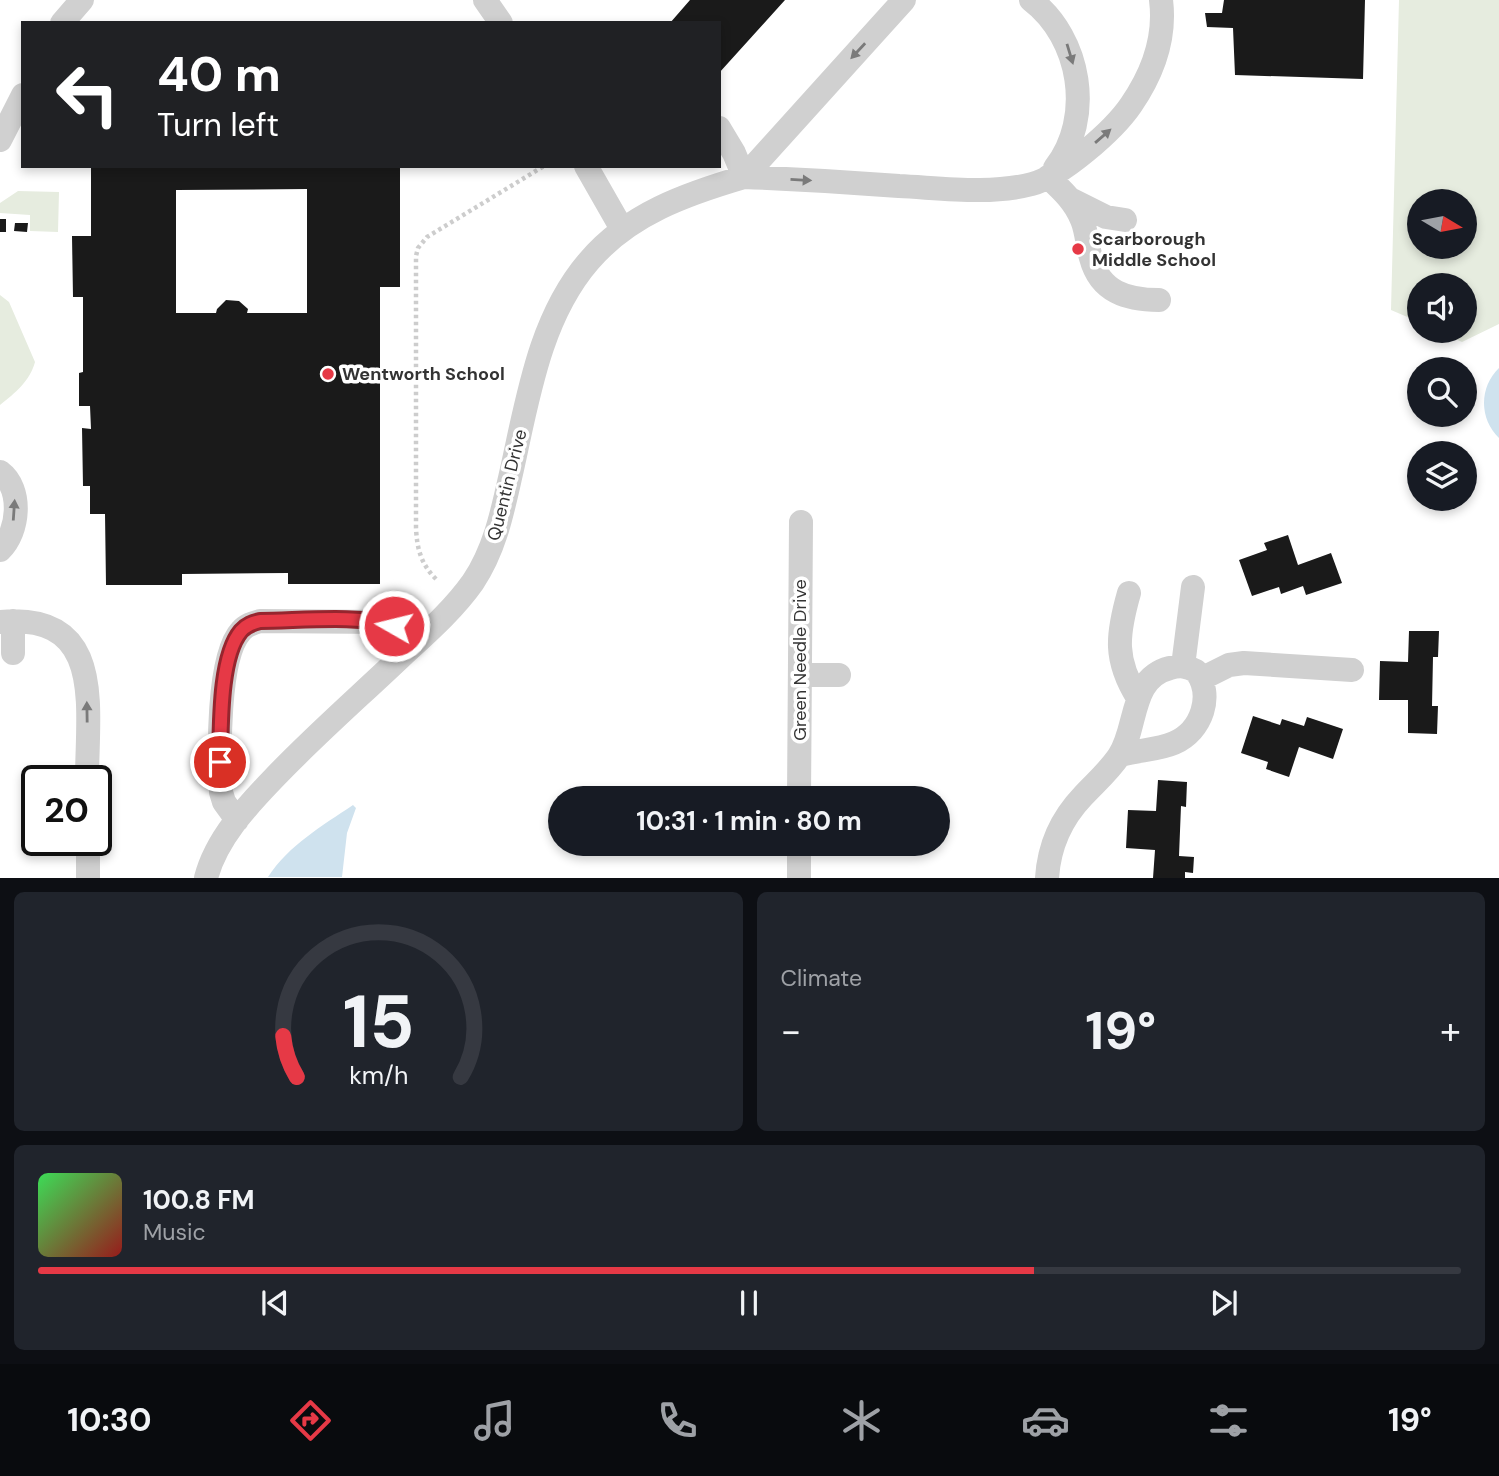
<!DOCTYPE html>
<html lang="en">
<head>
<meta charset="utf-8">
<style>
	:root { --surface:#171b24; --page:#20242c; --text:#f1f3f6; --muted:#9ea1a6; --line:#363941; --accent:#e63946 }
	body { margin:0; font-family:"DM Sans",sans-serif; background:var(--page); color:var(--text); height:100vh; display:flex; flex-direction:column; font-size:26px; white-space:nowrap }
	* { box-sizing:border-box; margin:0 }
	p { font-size:23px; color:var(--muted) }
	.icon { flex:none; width:38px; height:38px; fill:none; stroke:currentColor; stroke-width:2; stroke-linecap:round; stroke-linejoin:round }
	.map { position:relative; height:878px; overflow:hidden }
	.panel { display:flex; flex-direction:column; gap:14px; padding:14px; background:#0d0f14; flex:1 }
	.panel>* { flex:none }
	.hud { position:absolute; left:21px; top:21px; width:700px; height:147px; border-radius:0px; box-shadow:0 4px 10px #0003; background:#202124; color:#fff; overflow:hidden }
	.needle { width:46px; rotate:100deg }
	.fabs { position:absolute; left:1407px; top:189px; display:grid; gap:14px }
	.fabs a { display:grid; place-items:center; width:70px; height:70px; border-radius:50%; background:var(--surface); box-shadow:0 4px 10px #0003; font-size:35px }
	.speed { position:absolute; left:21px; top:765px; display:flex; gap:14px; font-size:35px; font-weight:700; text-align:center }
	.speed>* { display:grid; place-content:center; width:91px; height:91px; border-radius:50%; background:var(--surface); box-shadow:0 4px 10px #0003; line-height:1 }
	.speed .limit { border:4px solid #111; border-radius:10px; background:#fff; color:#111 }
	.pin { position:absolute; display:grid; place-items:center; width:60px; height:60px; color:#fff; margin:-30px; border:4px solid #fff; border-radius:50%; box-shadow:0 2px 7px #0007 }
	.me { position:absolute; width:77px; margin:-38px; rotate:278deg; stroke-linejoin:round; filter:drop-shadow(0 0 5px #0008) }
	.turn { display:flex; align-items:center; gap:24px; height:147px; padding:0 21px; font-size:32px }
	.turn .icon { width:91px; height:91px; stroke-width:2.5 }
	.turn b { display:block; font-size:49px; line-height:60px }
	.big { font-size:52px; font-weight:700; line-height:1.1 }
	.panel .card { flex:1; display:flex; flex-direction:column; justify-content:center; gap:10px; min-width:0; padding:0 24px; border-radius:10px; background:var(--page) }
	.panel .dial { align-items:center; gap:0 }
	.dial svg { height:182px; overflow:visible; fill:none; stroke:var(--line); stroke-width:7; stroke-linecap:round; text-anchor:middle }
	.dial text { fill:var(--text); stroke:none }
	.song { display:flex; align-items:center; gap:21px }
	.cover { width:84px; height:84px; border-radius:10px; background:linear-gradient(135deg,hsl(130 70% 55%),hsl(0 70% 35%)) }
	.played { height:7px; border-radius:4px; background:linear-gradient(90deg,var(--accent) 70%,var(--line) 70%) }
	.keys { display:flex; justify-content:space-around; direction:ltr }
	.heat { display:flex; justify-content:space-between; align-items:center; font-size:38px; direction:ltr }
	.panel .tiles { flex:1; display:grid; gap:14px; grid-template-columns:1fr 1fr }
	.card:last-child { grid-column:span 2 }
	.trip { position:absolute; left:548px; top:786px; width:402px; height:70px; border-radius:35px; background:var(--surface); box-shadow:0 4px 10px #0003; font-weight:700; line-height:70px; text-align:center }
	.tabs { display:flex; height:112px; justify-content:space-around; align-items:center; background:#090b0e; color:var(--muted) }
	.tabs .icon { width:49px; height:49px }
	.tabs .selected { color:var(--accent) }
	.tabs b { font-size:32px; color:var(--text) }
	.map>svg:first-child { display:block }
	.green { fill:#e6ecdf; fill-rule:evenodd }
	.water { fill:#cfe2ee }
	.building { fill:#1a1a1a; fill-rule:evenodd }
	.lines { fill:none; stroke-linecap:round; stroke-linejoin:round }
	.path { stroke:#cdcdcd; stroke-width:4.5; stroke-dasharray:3.5 3.5; stroke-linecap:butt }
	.minor { stroke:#d0d0d0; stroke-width:24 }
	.oneway { fill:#7a7a7a }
	.route-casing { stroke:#96252e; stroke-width:18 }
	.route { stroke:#e63946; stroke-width:12 }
	.poi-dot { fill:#e63946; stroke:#fff; stroke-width:2.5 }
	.labels { text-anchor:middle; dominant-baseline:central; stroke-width:7; stroke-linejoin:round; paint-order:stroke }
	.poi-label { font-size:18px; font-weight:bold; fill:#333; stroke:#fff; text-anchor:start }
	.street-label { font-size:18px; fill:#333; stroke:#fff }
</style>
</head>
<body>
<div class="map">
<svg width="1499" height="878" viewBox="0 0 1499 878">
	<rect width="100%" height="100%" fill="#fff"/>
	<path class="green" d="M 1399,0 L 1499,0 L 1499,324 L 1462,342 L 1438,331 L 1465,331 L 1465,285 L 1419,285 L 1419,322 L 1391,310 ZM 1419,201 L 1465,201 L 1465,247 L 1419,247 Z
		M 18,191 L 59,192 L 58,232 L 30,231 L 30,215 L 0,213 L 0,203 Z
		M 0,295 L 9,302 L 35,362 C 30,381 15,393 0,405 Z"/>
	<path class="water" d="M 1499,368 L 1499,438 C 1479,419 1479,387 1499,368 Z
		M 353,805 L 356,808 L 347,833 L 342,877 L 268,877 C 289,845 322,826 353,805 Z"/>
	<path class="building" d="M 690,0 L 785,0 L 719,73 L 719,23 L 670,23 Z
		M 1224,0 L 1365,0 L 1363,79 L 1235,75 L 1233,28 L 1207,27 L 1205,13 L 1222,13 Z
		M 91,166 L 400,166 L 400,287 L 380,287 L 380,584 L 288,584 L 288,573 L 182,574 L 182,585 L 106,585 L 105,514 L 90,514 L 90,486 L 83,486 L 82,428 L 91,429 L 90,406 L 79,406 L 79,373 L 83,372 L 83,297 L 73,297 L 72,236 L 91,236 ZM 307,189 L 307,313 L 247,313 L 248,309 L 239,301 L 226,300 L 217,309 L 216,313 L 176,313 L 176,190 Z
		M 0,219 L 6,219 L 6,232 L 0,232 Z
		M 15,223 L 28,223 L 27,232 L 14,231 Z
		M 1288,535 L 1298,565 L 1331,553 L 1342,583 L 1306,595 L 1303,586 L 1281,594 L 1279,587 L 1252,596 L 1239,560 L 1267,550 L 1264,543 Z
		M 1409,631 L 1439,631 L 1438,657 L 1433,657 L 1432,706 L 1438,706 L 1437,734 L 1408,733 L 1408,700 L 1379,700 L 1380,661 L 1408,662 Z
		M 1253,716 L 1280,725 L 1282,719 L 1304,726 L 1307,717 L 1343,729 L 1333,759 L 1299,747 L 1289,777 L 1266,769 L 1268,762 L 1241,753 Z
		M 1158,780 L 1187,782 L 1186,807 L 1181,806 L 1179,856 L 1194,857 L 1193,873 L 1185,872 L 1185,878 L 1153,878 L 1155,850 L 1126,848 L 1128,810 L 1156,811 Z"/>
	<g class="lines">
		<path class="path" d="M 436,579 C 421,564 417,549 416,528 L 416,256 L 418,248 L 427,237 L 544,166"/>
		<path class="minor" d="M 485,0 L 501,23
			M 904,0 L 744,177 C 796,179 847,182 899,186 C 941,188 990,195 1032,184 C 1062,176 1114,130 1131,105 C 1153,73 1166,39 1161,0
			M 1031,0 C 1081,38 1094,118 1055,168
			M 62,23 L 82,0
			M 0,140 L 23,95
			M 586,166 L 622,229
			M 1048,177 C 1062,190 1075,202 1082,220 C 1087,232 1087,245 1091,258 C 1100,292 1127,300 1159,300
			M 1072,200 L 1106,217 L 1125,220
			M 0,472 C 23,489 19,532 0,550
			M 1129,593 C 1117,635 1114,660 1138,698
			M 0,622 C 106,612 87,707 87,780
			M 13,653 L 13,621
			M 1183,666 L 1193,587
			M 800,675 L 839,675
			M 1201,679 L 1229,665 L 1244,663 L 1352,670
			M 799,798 L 801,522
			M 237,820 L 224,802 L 221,792 C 219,756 217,657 241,631 C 246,625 253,623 260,621 L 381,622 L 394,626 L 416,643
			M 88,840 L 88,878
			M 206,878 C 216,839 247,806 274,778 C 315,735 361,695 404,654 C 428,632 454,609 473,582 C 494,551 502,514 510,478 C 527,404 538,320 589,261 C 629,214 686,194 744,177 L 734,153 L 719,128
			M 799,878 L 799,844
			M 1047,878 C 1049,846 1061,819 1083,796 C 1095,783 1109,771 1119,756 C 1138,728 1129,678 1170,668 C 1180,665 1187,666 1196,671 C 1214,695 1202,731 1174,743 C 1158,750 1138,750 1121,755"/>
	</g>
	<defs><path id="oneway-solid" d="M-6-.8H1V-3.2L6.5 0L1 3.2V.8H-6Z" transform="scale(1.75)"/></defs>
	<g class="oneway">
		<use href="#oneway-solid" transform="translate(858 51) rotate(133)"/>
		<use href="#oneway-solid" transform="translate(1070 54) rotate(73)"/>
		<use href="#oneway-solid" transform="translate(1103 136) rotate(-41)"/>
		<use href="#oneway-solid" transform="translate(801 180) rotate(3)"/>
		<use href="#oneway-solid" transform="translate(14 510) rotate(-86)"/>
		<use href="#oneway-solid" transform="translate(87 712) rotate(-91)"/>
	</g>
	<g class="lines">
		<defs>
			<path id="route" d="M 220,762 C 221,729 219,657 241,631 C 246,625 252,623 260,621 C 298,621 359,614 394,626"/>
		</defs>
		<use href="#route" class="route-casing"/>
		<use href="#route" class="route"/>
	</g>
	<g class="poi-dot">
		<circle cx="1078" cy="249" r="7"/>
		<circle cx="328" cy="374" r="7"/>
	</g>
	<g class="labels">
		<g class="poi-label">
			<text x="1092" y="239">Scarborough<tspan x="1092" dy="21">Middle School</tspan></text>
			<text x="342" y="374">Wentworth School</text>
		</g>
		<g class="street-label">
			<text transform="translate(507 485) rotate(-76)">Quentin Drive</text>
			<text transform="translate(800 660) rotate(-90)">Green Needle Drive</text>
		</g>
	</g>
</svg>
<div class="fabs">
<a><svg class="needle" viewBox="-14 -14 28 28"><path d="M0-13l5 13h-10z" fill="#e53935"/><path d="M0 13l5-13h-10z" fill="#9ea1a6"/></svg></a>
<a><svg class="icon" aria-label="sound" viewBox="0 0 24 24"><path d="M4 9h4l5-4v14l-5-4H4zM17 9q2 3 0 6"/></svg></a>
<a><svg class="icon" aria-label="search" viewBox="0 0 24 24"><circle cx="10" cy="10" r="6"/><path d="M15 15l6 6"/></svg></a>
<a><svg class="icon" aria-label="layers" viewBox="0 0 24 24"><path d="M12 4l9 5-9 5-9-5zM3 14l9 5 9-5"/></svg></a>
</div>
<div class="speed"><div class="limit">20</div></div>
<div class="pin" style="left:220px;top:762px;background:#d93025"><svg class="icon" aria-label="arrive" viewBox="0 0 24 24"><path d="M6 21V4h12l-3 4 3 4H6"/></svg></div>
<svg class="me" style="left:394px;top:626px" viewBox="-20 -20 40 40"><circle r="17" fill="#e63946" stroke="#fff" stroke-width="3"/><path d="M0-11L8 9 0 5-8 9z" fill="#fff"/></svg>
<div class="trip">10:31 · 1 min · 80 m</div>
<div class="hud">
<div class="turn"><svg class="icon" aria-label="left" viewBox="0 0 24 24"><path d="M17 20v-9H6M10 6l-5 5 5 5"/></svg><div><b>40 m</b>Turn left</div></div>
</div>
</div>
<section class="panel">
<div class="tiles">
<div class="card dial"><svg viewBox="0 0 100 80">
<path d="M14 69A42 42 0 1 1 86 69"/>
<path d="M14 69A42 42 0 0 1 8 51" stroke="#e63946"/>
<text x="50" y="56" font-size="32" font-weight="700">15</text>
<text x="50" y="72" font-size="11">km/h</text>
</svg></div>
<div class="card"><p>Climate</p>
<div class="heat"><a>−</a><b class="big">19°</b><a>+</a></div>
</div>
<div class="card">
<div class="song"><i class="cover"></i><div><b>100.8 FM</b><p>Music</p></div></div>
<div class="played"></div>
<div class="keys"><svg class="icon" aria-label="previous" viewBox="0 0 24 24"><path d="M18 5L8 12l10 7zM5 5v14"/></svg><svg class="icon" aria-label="pause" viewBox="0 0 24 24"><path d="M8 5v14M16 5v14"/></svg><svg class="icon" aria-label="next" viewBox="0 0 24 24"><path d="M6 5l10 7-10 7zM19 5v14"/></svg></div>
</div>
</div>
</section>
<nav class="tabs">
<b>10:30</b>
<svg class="icon selected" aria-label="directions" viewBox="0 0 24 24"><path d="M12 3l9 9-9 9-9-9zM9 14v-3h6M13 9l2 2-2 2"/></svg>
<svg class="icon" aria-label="music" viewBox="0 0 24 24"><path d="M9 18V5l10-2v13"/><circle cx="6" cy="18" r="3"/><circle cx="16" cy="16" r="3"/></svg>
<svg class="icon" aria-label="phone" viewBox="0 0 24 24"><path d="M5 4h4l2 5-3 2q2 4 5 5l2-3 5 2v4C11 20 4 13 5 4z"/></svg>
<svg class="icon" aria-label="climate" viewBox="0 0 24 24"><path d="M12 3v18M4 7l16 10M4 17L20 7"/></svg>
<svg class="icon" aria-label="car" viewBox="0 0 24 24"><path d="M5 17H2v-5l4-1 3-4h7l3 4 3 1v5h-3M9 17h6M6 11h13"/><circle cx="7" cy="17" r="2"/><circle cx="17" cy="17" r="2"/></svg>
<svg class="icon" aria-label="filters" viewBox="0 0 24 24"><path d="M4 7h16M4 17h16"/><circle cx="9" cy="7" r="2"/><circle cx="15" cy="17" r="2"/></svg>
<b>19°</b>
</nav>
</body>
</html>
